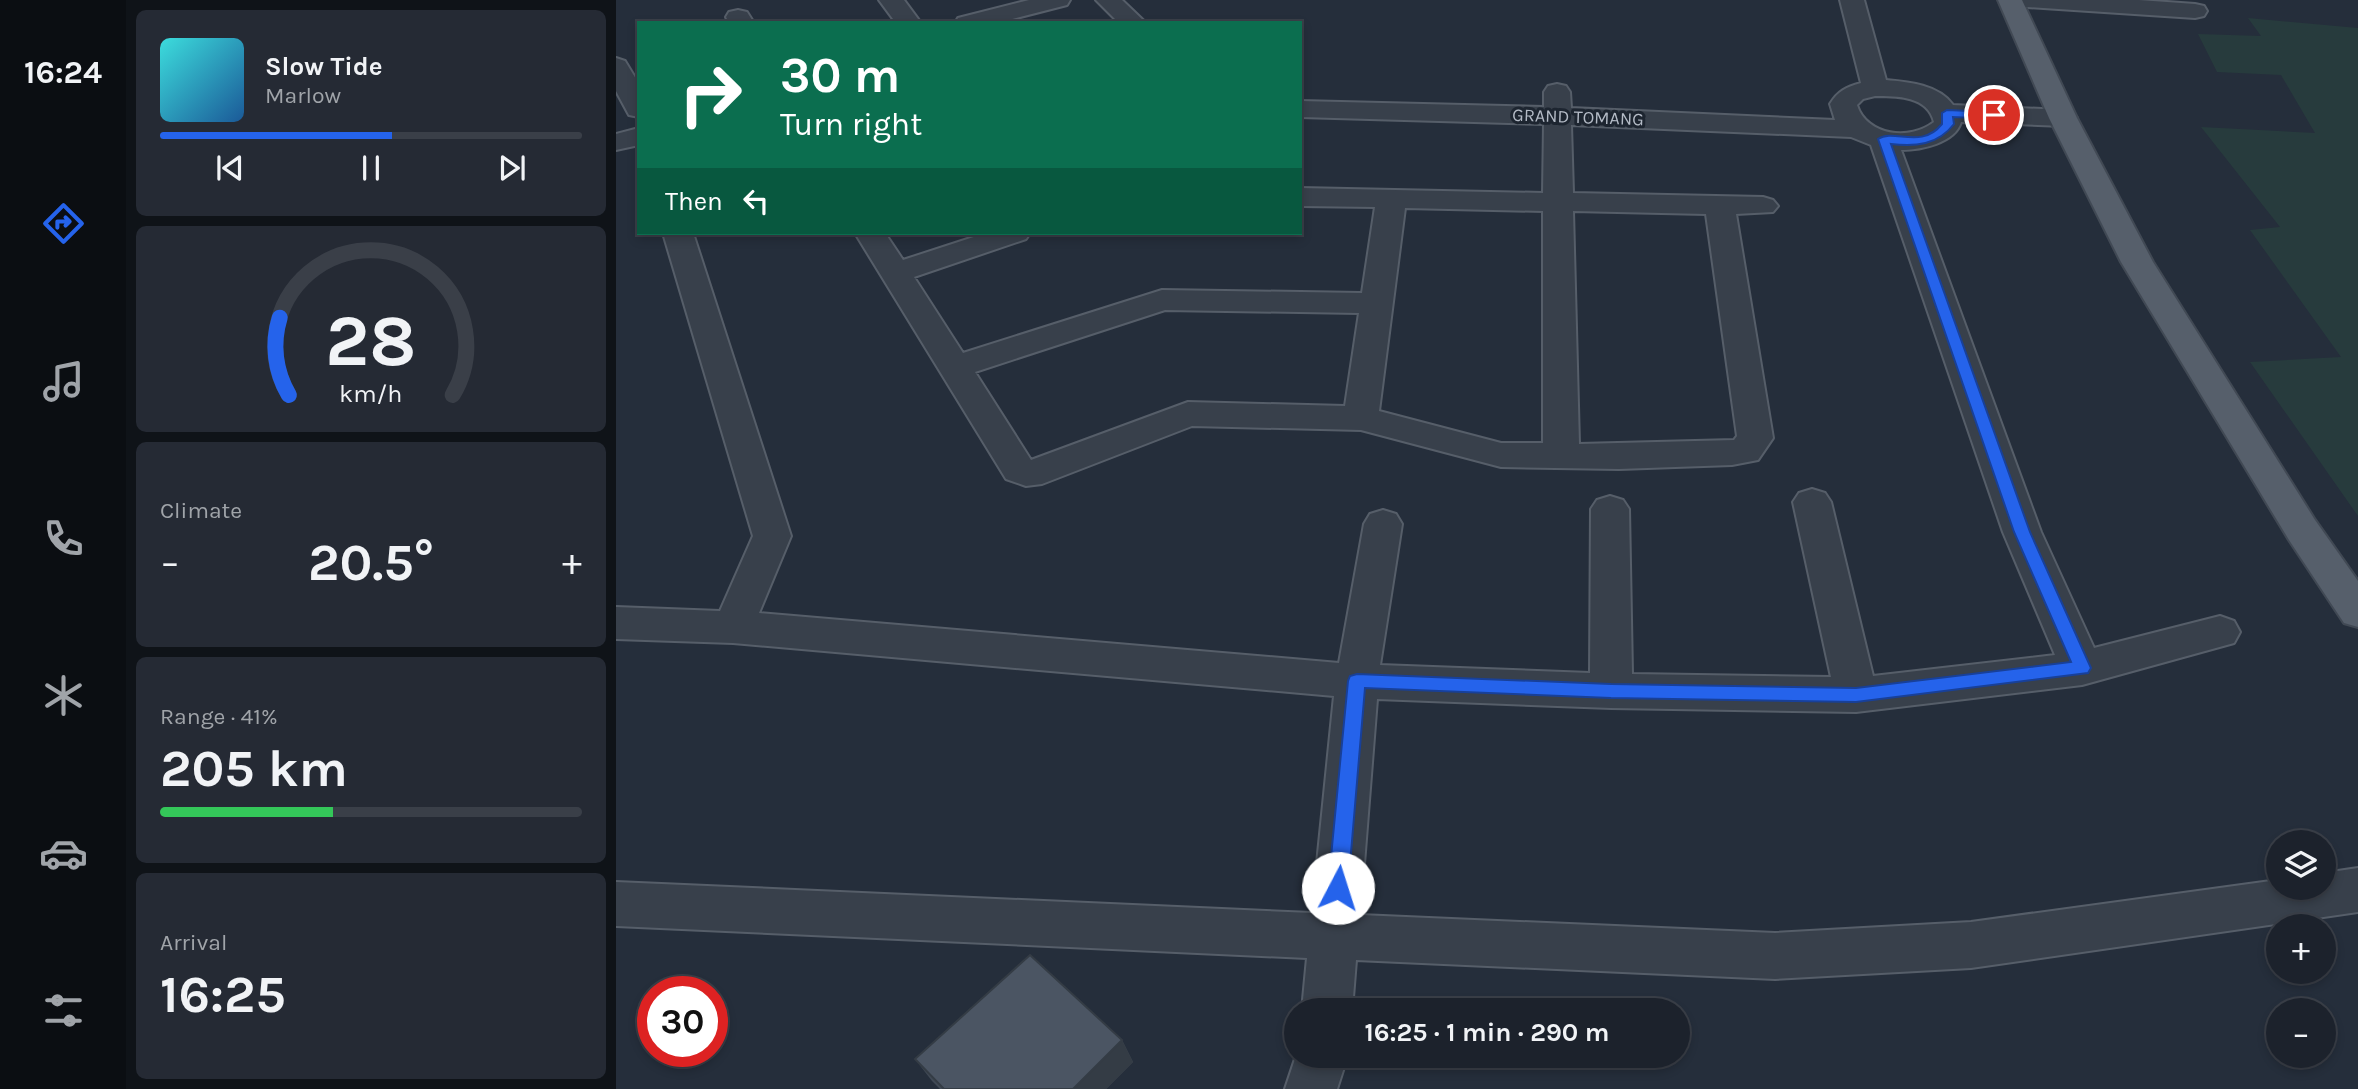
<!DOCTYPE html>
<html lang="en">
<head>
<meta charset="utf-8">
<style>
	:root { --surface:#1c222c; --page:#252a34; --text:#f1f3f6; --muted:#a0a4a9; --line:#3a3f48; --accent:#2563eb }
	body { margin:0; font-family:Karla,sans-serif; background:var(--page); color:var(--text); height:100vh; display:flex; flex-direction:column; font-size:26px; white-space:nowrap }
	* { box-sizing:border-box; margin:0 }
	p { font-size:23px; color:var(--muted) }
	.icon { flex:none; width:38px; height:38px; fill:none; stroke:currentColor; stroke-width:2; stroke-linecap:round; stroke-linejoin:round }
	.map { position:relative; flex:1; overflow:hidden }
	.details { display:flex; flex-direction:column; gap:10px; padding:10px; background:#0f1318; width:490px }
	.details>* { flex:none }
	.top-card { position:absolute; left:21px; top:21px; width:665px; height:214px; border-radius:0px; box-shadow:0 4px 10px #0003,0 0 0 2px var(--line); background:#0b6e4f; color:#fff; overflow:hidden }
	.tools { position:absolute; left:1650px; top:830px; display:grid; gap:14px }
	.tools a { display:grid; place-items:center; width:70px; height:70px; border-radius:50%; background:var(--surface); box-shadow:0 4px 10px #0003,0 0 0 2px var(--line); font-size:35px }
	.speed { position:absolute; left:21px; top:976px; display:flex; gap:14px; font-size:35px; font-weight:700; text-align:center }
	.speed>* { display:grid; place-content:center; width:91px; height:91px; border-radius:50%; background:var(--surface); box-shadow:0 4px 10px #0003,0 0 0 2px var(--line); line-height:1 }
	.speed .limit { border:10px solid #d22; background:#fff; color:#111 }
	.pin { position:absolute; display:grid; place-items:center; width:60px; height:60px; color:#fff; margin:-30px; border:4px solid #fff; border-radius:50%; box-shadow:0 2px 7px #0007 }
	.me { position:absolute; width:77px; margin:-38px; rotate:5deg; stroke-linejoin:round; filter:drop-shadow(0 0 5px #0008) }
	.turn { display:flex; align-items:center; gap:24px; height:147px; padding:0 28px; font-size:32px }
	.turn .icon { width:91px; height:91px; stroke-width:2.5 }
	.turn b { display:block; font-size:49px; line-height:60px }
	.then { display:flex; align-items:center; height:66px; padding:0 28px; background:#0003; gap:14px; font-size:26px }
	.big { font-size:52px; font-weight:700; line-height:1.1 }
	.details .tile { flex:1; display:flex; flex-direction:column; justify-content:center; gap:10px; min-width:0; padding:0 24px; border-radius:10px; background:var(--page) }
	.details .dial { align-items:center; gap:0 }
	.dial svg { height:182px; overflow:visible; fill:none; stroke:var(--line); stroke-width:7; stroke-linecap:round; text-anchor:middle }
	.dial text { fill:var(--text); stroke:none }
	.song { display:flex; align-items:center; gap:21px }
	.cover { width:84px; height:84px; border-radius:10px; background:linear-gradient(135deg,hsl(180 70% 55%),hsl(210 70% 35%)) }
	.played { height:7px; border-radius:4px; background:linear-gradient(90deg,var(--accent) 55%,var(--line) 55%) }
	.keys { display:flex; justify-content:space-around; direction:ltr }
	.heat { display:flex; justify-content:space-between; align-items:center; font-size:38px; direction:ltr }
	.charge { height:10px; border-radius:5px; background:linear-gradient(90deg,#34c759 41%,var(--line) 0) }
	.trip { position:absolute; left:668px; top:998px; width:406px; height:70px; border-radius:35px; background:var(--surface); box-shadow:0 4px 10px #0003,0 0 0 2px var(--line); font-weight:700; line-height:70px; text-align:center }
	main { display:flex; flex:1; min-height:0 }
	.dock { display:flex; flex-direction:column; width:126px; justify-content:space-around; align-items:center; background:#0b0e12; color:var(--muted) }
	.dock .icon { width:49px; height:49px }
	.dock .current { color:var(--accent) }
	.dock b { font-size:32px; color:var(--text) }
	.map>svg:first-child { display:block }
	.green { fill:#273b3d }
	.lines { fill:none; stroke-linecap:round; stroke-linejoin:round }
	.minor-casing { stroke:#565e69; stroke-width:4 }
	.major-casing { stroke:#414954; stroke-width:4 }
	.minor { fill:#38404b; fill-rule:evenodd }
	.major { fill:#565f6b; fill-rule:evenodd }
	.wall { fill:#404955 }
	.shaded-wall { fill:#343c45 }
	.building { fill:#4b5563; stroke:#343c45; stroke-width:2 }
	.route { fill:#2563eb; stroke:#184099; stroke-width:2 }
	.labels { text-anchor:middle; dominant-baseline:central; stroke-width:6; stroke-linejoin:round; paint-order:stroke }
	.far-street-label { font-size:18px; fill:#b4bbc6; stroke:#1d2530 }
</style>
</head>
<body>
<main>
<nav class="dock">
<b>16:24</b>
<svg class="icon current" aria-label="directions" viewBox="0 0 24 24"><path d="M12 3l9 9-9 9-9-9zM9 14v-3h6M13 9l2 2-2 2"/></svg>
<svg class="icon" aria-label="music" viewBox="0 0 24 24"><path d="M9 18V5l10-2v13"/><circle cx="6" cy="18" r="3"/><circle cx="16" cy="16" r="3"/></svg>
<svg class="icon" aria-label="phone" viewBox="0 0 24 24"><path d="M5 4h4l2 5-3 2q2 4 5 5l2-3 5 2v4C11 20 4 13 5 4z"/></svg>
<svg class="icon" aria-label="climate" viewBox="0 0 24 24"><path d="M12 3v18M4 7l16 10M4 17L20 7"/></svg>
<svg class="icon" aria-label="car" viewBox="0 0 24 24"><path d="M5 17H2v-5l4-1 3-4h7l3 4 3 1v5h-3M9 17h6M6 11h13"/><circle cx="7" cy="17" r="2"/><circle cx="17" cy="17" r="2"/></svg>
<svg class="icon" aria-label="filters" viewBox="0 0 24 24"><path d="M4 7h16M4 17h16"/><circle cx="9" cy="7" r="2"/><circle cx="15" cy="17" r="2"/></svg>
</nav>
<section class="details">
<div class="tile">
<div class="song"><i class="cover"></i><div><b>Slow Tide</b><p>Marlow</p></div></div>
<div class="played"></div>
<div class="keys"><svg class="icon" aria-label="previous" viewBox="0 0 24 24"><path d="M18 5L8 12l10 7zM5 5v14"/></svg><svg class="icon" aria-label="pause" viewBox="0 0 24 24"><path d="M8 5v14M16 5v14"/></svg><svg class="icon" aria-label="next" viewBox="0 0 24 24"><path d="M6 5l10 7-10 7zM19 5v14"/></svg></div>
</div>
<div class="tile dial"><svg viewBox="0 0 100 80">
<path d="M14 69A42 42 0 1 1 86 69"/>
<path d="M14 69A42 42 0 0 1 10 35" stroke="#2563eb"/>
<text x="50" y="56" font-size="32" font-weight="700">28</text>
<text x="50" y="72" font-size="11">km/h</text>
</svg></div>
<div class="tile"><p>Climate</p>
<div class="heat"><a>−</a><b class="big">20.5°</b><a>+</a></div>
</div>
<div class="tile"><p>Range · 41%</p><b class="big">205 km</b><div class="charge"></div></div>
<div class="tile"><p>Arrival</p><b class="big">16:25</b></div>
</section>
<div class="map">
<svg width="1742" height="1089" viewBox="0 0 1742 1089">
	<rect width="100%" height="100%" fill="#252e3b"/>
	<path class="green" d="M 1632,18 L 1742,28 L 1742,516 L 1634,362 L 1725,357 L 1634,230 L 1664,227 L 1585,127 L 1699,133 L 1665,75 L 1601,72 L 1582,34 L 1645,36 Z"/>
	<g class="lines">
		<defs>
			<path id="minor" d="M 263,0 L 288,0 L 305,23 L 280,23 Z
				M 413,0 L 454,0 L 451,5 L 381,23 L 339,23 L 342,18 Z
				M 480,0 L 506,0 L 530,23 L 503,23 Z
				M 1224,0 L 1248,0 L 1270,80 C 1293,82 1323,85 1337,105 L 1447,110 L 1457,112 L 1461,118 L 1457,124 L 1447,126 L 1345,122 C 1339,143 1305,150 1285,150 L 1425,532 L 1478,648 L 1604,616 L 1618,621 L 1624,632 L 1618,643 L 1466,685 L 1240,712 L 995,708 L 761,699 L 744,915 L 1159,933 L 1355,922 L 1662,880 L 1662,887 L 1708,887 L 1708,873 L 1742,868 L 1742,912 L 1355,968 L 1159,979 L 740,960 L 736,1010 L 686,1010 L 691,958 L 0,926 L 0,882 L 696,913 L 718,696 L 117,643 L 0,639 L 0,607 L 104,611 L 137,536 L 47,233 L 77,233 L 175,536 L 143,613 L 723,663 L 748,524 L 754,514 L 767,510 L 780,514 L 786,524 L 764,665 L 974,673 L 975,509 L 981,500 L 994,496 L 1007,500 L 1013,509 L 1016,674 L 1215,677 L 1177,502 L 1183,493 L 1196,489 L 1209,493 L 1215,502 L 1257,676 L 1439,655 L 1387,532 L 1255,145 L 1235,137 L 955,125 L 957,193 L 1147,197 L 1157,200 L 1162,206 L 1157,212 L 1120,214 L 1157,438 L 1142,460 L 1116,465 L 1003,469 L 885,467 L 745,430 L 576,426 L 426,484 L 410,486 L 390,479 L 239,233 L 269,233 L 287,260 L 370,233 L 414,233 L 410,239 L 298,277 L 347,353 L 546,290 L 746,293 L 759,207 L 684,206 L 684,188 L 927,193 L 928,124 L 684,117 L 684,101 L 928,107 L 928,92 L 932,86 L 941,84 L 950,86 L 954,92 L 955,108 L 1219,120 L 1214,104 C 1222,91 1230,87 1245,83 ZM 1259,96 C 1281,96 1312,96 1318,122 C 1294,141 1251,136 1241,105 L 1247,99 ZM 789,208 L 927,211 L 927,443 L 885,443 L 763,411 ZM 957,211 L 1090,214 L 1121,436 L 1118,440 L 963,444 ZM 549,310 L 743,313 L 729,406 L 572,402 L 415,460 L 359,372 Z
				M 1399,0 L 1523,0 L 1579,4 L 1588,6 L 1591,11 L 1588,16 L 1579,18 L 1411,7 L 1402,5 Z
				M 122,10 L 131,12 L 138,23 L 113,23 L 110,17 L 113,12 Z
				M 0,58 L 9,61 L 23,84 L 23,117 L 13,115 L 0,91 Z
				M 23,128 L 23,145 L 0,150 L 0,134 Z
				M 681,1053 L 732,1055 L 721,1089 L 669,1089 Z"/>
			<path id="major" d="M 1382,0 L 1406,0 L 1461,118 L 1537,262 L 1699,520 L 1742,581 L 1742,627 L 1728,623 L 1673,540 L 1505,262 L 1433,118 Z"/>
		</defs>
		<use href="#minor" class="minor-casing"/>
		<use href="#major" class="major-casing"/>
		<use href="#minor" class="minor"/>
		<use href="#major" class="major"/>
	</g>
	<path class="wall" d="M 506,1040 L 517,1062 L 490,1089 L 324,1089 L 316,1081 L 299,1059 Z"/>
	<path class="shaded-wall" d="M 506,1040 L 517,1062 L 490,1089 L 457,1089 Z"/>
	<path class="building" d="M 414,955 L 506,1040 L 457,1089 L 328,1089 L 299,1059 Z"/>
	<path class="route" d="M 1331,110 L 1378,112 L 1383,115 L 1378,119 L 1337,117 L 1338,124 C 1322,145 1299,147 1275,144 L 1414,532 L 1475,668 L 1472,673 L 1240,702 L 995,698 L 749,688 L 732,888 L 729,895 L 722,897 L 715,895 L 712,888 L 732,681 L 734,676 L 741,674 L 995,684 L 1240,688 L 1455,662 L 1398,532 L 1262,139 C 1278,128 1305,150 1326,124 L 1326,113 Z"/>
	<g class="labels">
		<g class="far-street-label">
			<text transform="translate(962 117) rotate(2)">GRAND TOMANG</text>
		</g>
	</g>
</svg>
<div class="tools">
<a><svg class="icon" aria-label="layers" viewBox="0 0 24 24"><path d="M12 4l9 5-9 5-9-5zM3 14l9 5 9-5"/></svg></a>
<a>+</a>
<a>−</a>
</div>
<div class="speed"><div class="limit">30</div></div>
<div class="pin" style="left:1378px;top:115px;background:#d93025"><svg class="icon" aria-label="arrive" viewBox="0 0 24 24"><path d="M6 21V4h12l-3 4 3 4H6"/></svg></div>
<svg class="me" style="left:722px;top:888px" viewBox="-20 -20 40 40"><circle r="19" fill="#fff"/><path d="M0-13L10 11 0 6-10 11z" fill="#2563eb"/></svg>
<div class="trip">16:25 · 1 min · 290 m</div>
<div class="top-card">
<div class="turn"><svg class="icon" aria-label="right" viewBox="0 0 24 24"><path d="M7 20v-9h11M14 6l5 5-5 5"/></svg><div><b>30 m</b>Turn right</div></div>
<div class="then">Then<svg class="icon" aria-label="left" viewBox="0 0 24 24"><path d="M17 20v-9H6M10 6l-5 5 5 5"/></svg></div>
</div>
</div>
</main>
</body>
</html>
